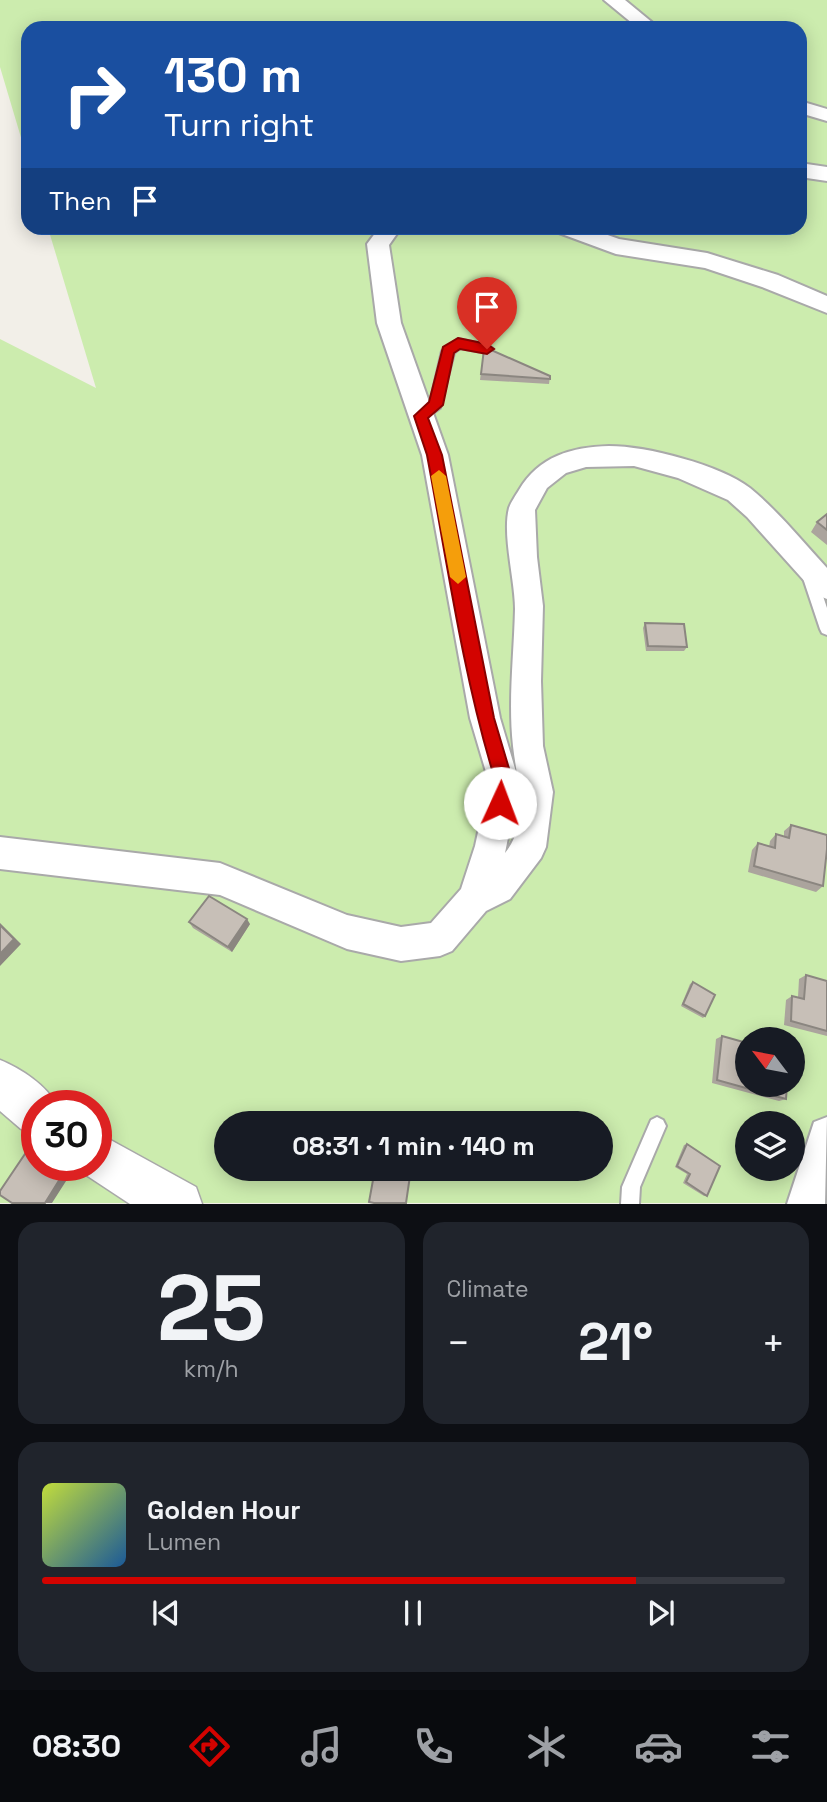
<!DOCTYPE html>
<html lang="en">
<head>
<meta charset="utf-8">
<style>
	:root { --surface:#171b24; --page:#20242c; --text:#f1f3f6; --muted:#9ea1a6; --line:#363941; --accent:#d30300 }
	body { margin:0; font-family:"Space Grotesk",sans-serif; background:var(--page); color:var(--text); height:100vh; display:flex; flex-direction:column; font-size:26px; white-space:nowrap }
	* { box-sizing:border-box; margin:0 }
	p { font-size:23px; color:var(--muted) }
	.icon { flex:none; width:38px; height:38px; fill:none; stroke:currentColor; stroke-width:2; stroke-linecap:round; stroke-linejoin:round }
	.map { position:relative; height:1204px; overflow:hidden }
	.side { display:flex; flex-direction:column; gap:18px; padding:18px; background:#0d0f14; flex:1 }
	.side>* { flex:none }
	.banner { position:absolute; left:21px; top:21px; width:786px; height:214px; border-radius:21px; box-shadow:0 4px 18px #0003; background:#1a4fa0; color:#fff; overflow:hidden }
	.needle { width:46px; rotate:302deg }
	.fabs { position:absolute; left:735px; top:1027px; display:grid; gap:14px }
	.fabs a { display:grid; place-items:center; width:70px; height:70px; border-radius:50%; background:var(--surface); box-shadow:0 4px 18px #0003; font-size:35px }
	.speed { position:absolute; left:21px; top:1090px; display:flex; gap:14px; font-size:35px; font-weight:700; text-align:center }
	.speed>* { display:grid; place-content:center; width:91px; height:91px; border-radius:50%; background:var(--surface); box-shadow:0 4px 18px #0003; line-height:1 }
	.speed .limit { border:10px solid #d22; background:#fff; color:#111 }
	.pin { position:absolute; display:grid; place-items:center; width:60px; height:60px; color:#fff; margin:-72px -30px; border-radius:50% 50% 50% 0; rotate:-45deg; box-shadow:0 0 7px #0007 }
	.pin .icon { rotate:45deg }
	.me { position:absolute; width:77px; margin:-38px; rotate:2deg; stroke-linejoin:round; filter:drop-shadow(0 0 5px #0008) }
	.turn { display:flex; align-items:center; gap:24px; height:147px; padding:0 28px; font-size:32px }
	.turn .icon { width:91px; height:91px; stroke-width:2.5 }
	.turn b { display:block; font-size:49px; line-height:60px }
	.then { display:flex; align-items:center; height:66px; padding:0 28px; background:#0003; gap:14px; font-size:26px }
	.big { font-size:52px; font-weight:600; line-height:1.1 }
	.side .widget { flex:1; display:flex; flex-direction:column; justify-content:center; gap:10px; min-width:0; padding:0 24px; border-radius:21px; background:var(--page) }
	.side .dial { align-items:center; gap:0 }
	.dial b { font-size:91px; line-height:1 }
	.song { display:flex; align-items:center; gap:21px }
	.cover { width:84px; height:84px; border-radius:10px; background:linear-gradient(135deg,hsl(70 70% 55%),hsl(210 70% 35%)) }
	.played { height:7px; border-radius:4px; background:linear-gradient(90deg,var(--accent) 80%,var(--line) 80%) }
	.keys { display:flex; justify-content:space-around; direction:ltr }
	.heat { display:flex; justify-content:space-between; align-items:center; font-size:38px; direction:ltr }
	.side .tiles { flex:1; display:grid; gap:18px; grid-template-columns:1fr 1fr }
	.widget:last-child { grid-column:span 2 }
	.trip { position:absolute; left:214px; top:1111px; width:399px; height:70px; border-radius:35px; background:var(--surface); box-shadow:0 4px 18px #0003; font-weight:600; line-height:70px; text-align:center }
	.menu { display:flex; height:112px; justify-content:space-around; align-items:center; background:#090b0e; color:var(--muted) }
	.menu .icon { width:49px; height:49px }
	.menu .on { color:var(--accent) }
	.menu b { font-size:32px; color:var(--text) }
	.map>svg:first-child { display:block }
	.grass { fill:#ccecae; fill-rule:evenodd }
	.lines { fill:none; stroke-linecap:round; stroke-linejoin:round }
	.service-casing { stroke:#a9a9a9; stroke-width:4 }
	.minor-casing { stroke:#a9a9a9; stroke-width:4 }
	.tertiary-casing { stroke:#a9a9a9; stroke-width:3 }
	.service { fill:#fff; fill-rule:evenodd }
	.minor { fill:#fff; fill-rule:evenodd }
	.tertiary { fill:#fff; fill-rule:evenodd }
	.wall { fill:#aba49d }
	.shaded-wall { fill:#8b8680 }
	.building { fill:#c7bfb7; stroke:#8b8680; stroke-width:2 }
	.route { fill:#d30300; stroke:#890200; stroke-width:2 }
	.slow { fill:#f59e0b }
</style>
</head>
<body>
<div class="map">
<svg width="827" height="1204" viewBox="0 0 827 1204">
	<rect width="100%" height="100%" fill="#f2efe8"/>
	<path class="grass" d="M 0,0 L 827,0 L 827,1203 L 0,1203 L 0,339 L 96,388 L 48,228 L 800,228 L 800,28 L 28,28 L 28,161 L 0,67 ZM 747,1040 L 793,1040 L 793,1085 L 747,1085 ZM 37,1106 L 96,1106 L 96,1166 L 37,1166 ZM 226,1124 L 600,1124 L 600,1169 L 226,1169 ZM 747,1124 L 793,1124 L 793,1169 L 747,1169 Z"/>
	<g class="lines">
		<defs>
			<path id="service" d="M 458,339 L 487,345 L 493,349 L 487,353 L 460,348 L 454,353 L 440,408 L 425,419 L 417,419 L 415,416 L 430,403 L 442,351 Z
				M 809,569 L 814,571 L 816,575 L 827,608 L 827,635 L 822,633 L 820,629 L 802,575 L 804,571 Z
				M 657,1117 L 663,1120 L 666,1126 L 640,1187 L 639,1204 L 621,1204 L 622,1187 L 651,1120 Z"/>
			<path id="minor" d="M 604,0 L 625,0 L 659,28 L 638,28 Z
				M 800,101 L 827,109 L 827,121 L 800,113 Z
				M 800,163 L 827,167 L 827,181 L 800,177 Z
				M 379,228 L 401,228 L 389,245 L 401,323 L 448,455 L 500,718 L 519,782 L 505,853 C 530,822 517,782 513,746 C 508,701 514,654 515,609 C 515,581 502,534 509,508 C 511,502 516,495 519,490 C 539,456 572,447 609,446 C 647,446 720,465 750,488 C 778,511 802,541 827,568 L 827,599 L 817,595 L 747,517 L 728,500 L 678,478 L 634,466 L 586,467 L 566,473 L 547,488 L 535,510 L 537,557 L 543,606 L 541,681 L 543,746 L 553,792 L 546,847 L 541,858 L 510,899 L 486,911 L 452,951 L 440,956 L 401,961 L 347,949 L 220,895 L 0,869 L 0,837 L 220,863 L 347,915 L 401,927 L 431,923 L 461,889 L 475,846 L 489,782 L 470,718 L 422,455 L 377,323 L 367,244 Z
				M 556,228 L 588,228 L 619,239 L 707,253 L 778,275 L 827,296 L 827,313 L 762,287 L 705,268 L 616,254 L 559,233 Z
				M 827,1117 L 825,1204 L 787,1204 L 814,1122 Z"/>
			<path id="tertiary" d="M 0,1060 C 20,1068 48,1086 57,1106 L 37,1106 L 37,1136 L 21,1129 L 0,1111 Z
				M 96,1132 L 196,1187 L 202,1204 L 130,1204 L 80,1171 L 77,1166 L 96,1166 Z"/>
		</defs>
		<use href="#service" class="service-casing"/>
		<use href="#minor" class="minor-casing"/>
		<use href="#tertiary" class="tertiary-casing"/>
		<use href="#service" class="service"/>
		<use href="#minor" class="minor"/>
		<use href="#tertiary" class="tertiary"/>
	</g>
	<path class="wall" d="M 484,349 L 550,376 L 549,384 L 480,380 Z
		M 827,514 L 827,545 L 811,532 L 817,522 Z
		M 645,623 L 687,647 L 684,651 L 646,651 L 643,628 Z
		M 791,825 L 823,886 L 816,892 L 748,872 L 752,850 L 758,843 L 769,847 L 770,841 L 776,834 L 784,837 L 784,831 Z
		M 189,922 L 250,924 L 232,952 L 193,928 Z
		M 806,975 L 827,981 L 827,1036 L 784,1025 L 786,1000 L 792,996 L 798,997 L 799,979 Z
		M 693,982 L 705,1016 L 703,1018 L 681,1006 L 690,984 Z
		M 722,1036 L 786,1099 L 779,1101 L 712,1083 L 716,1039 Z
		M 687,1144 L 707,1196 L 704,1196 L 683,1183 L 687,1174 L 675,1167 L 684,1145 Z"/>
	<path class="shaded-wall" d="M 247,919 L 250,924 L 232,952 L 228,947 Z
		M 0,923 L 21,944 L 0,966 Z
		M 67,1166 L 72,1166 L 75,1167 L 52,1203 L 45,1203 Z"/>
	<path class="building" d="M 484,349 L 489,349 L 550,376 L 550,379 L 481,374 Z
		M 827,514 L 827,530 L 817,522 Z
		M 645,623 L 684,624 L 687,647 L 648,646 Z
		M 791,825 L 827,835 L 827,849 L 823,886 L 754,866 L 758,843 L 775,848 L 776,834 L 789,838 Z
		M 209,896 L 247,919 L 228,947 L 189,922 Z
		M 0,925 L 14,939 L 0,954 Z
		M 806,975 L 827,981 L 827,1031 L 791,1021 L 792,996 L 804,999 Z
		M 693,982 L 715,995 L 705,1016 L 683,1004 Z
		M 722,1036 L 747,1043 L 747,1085 L 787,1085 L 786,1099 L 717,1080 Z
		M 33,1142 L 37,1144 L 37,1166 L 68,1166 L 45,1203 L 12,1203 L 0,1195 L 0,1191 Z
		M 687,1144 L 720,1166 L 707,1196 L 686,1182 L 690,1174 L 677,1166 Z
		M 375,1169 L 411,1169 L 406,1203 L 374,1203 L 369,1202 Z"/>
	<path class="route" d="M 458,338 L 487,344 L 494,349 L 487,354 L 460,349 L 454,353 L 443,405 L 428,418 L 442,455 L 494,718 L 513,782 L 506,809 L 500,812 L 493,809 C 488,798 496,786 493,773 C 462,670 447,561 427,455 L 414,416 L 429,402 L 443,347 Z"/>
	<path class="slow" d="M 439,470 L 446,476 L 466,577 L 458,584 L 450,577 L 431,476 Z"/>
</svg>
<div class="fabs">
<a><svg class="needle" viewBox="-14 -14 28 28"><path d="M0-13l5 13h-10z" fill="#e53935"/><path d="M0 13l5-13h-10z" fill="#9ea1a6"/></svg></a>
<a><svg class="icon" aria-label="layers" viewBox="0 0 24 24"><path d="M12 4l9 5-9 5-9-5zM3 14l9 5 9-5"/></svg></a>
</div>
<div class="speed"><div class="limit">30</div></div>
<div class="pin" style="left:487px;top:349px;background:#d93025"><svg class="icon" aria-label="arrive" viewBox="0 0 24 24"><path d="M6 21V4h12l-3 4 3 4H6"/></svg></div>
<svg class="me" style="left:500px;top:803px" viewBox="-20 -20 40 40"><circle r="19" fill="#fff"/><path d="M0-13L10 11 0 6-10 11z" fill="#d30300"/></svg>
<div class="trip">08:31 · 1 min · 140 m</div>
<div class="banner">
<div class="turn"><svg class="icon" aria-label="right" viewBox="0 0 24 24"><path d="M7 20v-9h11M14 6l5 5-5 5"/></svg><div><b>130 m</b>Turn right</div></div>
<div class="then">Then<svg class="icon" aria-label="arrive" viewBox="0 0 24 24"><path d="M6 21V4h12l-3 4 3 4H6"/></svg></div>
</div>
</div>
<section class="side">
<div class="tiles">
<div class="widget dial"><b>25</b><p>km/h</p></div>
<div class="widget"><p>Climate</p>
<div class="heat"><a>−</a><b class="big">21°</b><a>+</a></div>
</div>
<div class="widget">
<div class="song"><i class="cover"></i><div><b>Golden Hour</b><p>Lumen</p></div></div>
<div class="played"></div>
<div class="keys"><svg class="icon" aria-label="previous" viewBox="0 0 24 24"><path d="M18 5L8 12l10 7zM5 5v14"/></svg><svg class="icon" aria-label="pause" viewBox="0 0 24 24"><path d="M8 5v14M16 5v14"/></svg><svg class="icon" aria-label="next" viewBox="0 0 24 24"><path d="M6 5l10 7-10 7zM19 5v14"/></svg></div>
</div>
</div>
</section>
<nav class="menu">
<b>08:30</b>
<svg class="icon on" aria-label="directions" viewBox="0 0 24 24"><path d="M12 3l9 9-9 9-9-9zM9 14v-3h6M13 9l2 2-2 2"/></svg>
<svg class="icon" aria-label="music" viewBox="0 0 24 24"><path d="M9 18V5l10-2v13"/><circle cx="6" cy="18" r="3"/><circle cx="16" cy="16" r="3"/></svg>
<svg class="icon" aria-label="phone" viewBox="0 0 24 24"><path d="M5 4h4l2 5-3 2q2 4 5 5l2-3 5 2v4C11 20 4 13 5 4z"/></svg>
<svg class="icon" aria-label="climate" viewBox="0 0 24 24"><path d="M12 3v18M4 7l16 10M4 17L20 7"/></svg>
<svg class="icon" aria-label="car" viewBox="0 0 24 24"><path d="M5 17H2v-5l4-1 3-4h7l3 4 3 1v5h-3M9 17h6M6 11h13"/><circle cx="7" cy="17" r="2"/><circle cx="17" cy="17" r="2"/></svg>
<svg class="icon" aria-label="filters" viewBox="0 0 24 24"><path d="M4 7h16M4 17h16"/><circle cx="9" cy="7" r="2"/><circle cx="15" cy="17" r="2"/></svg>
</nav>
</body>
</html>
